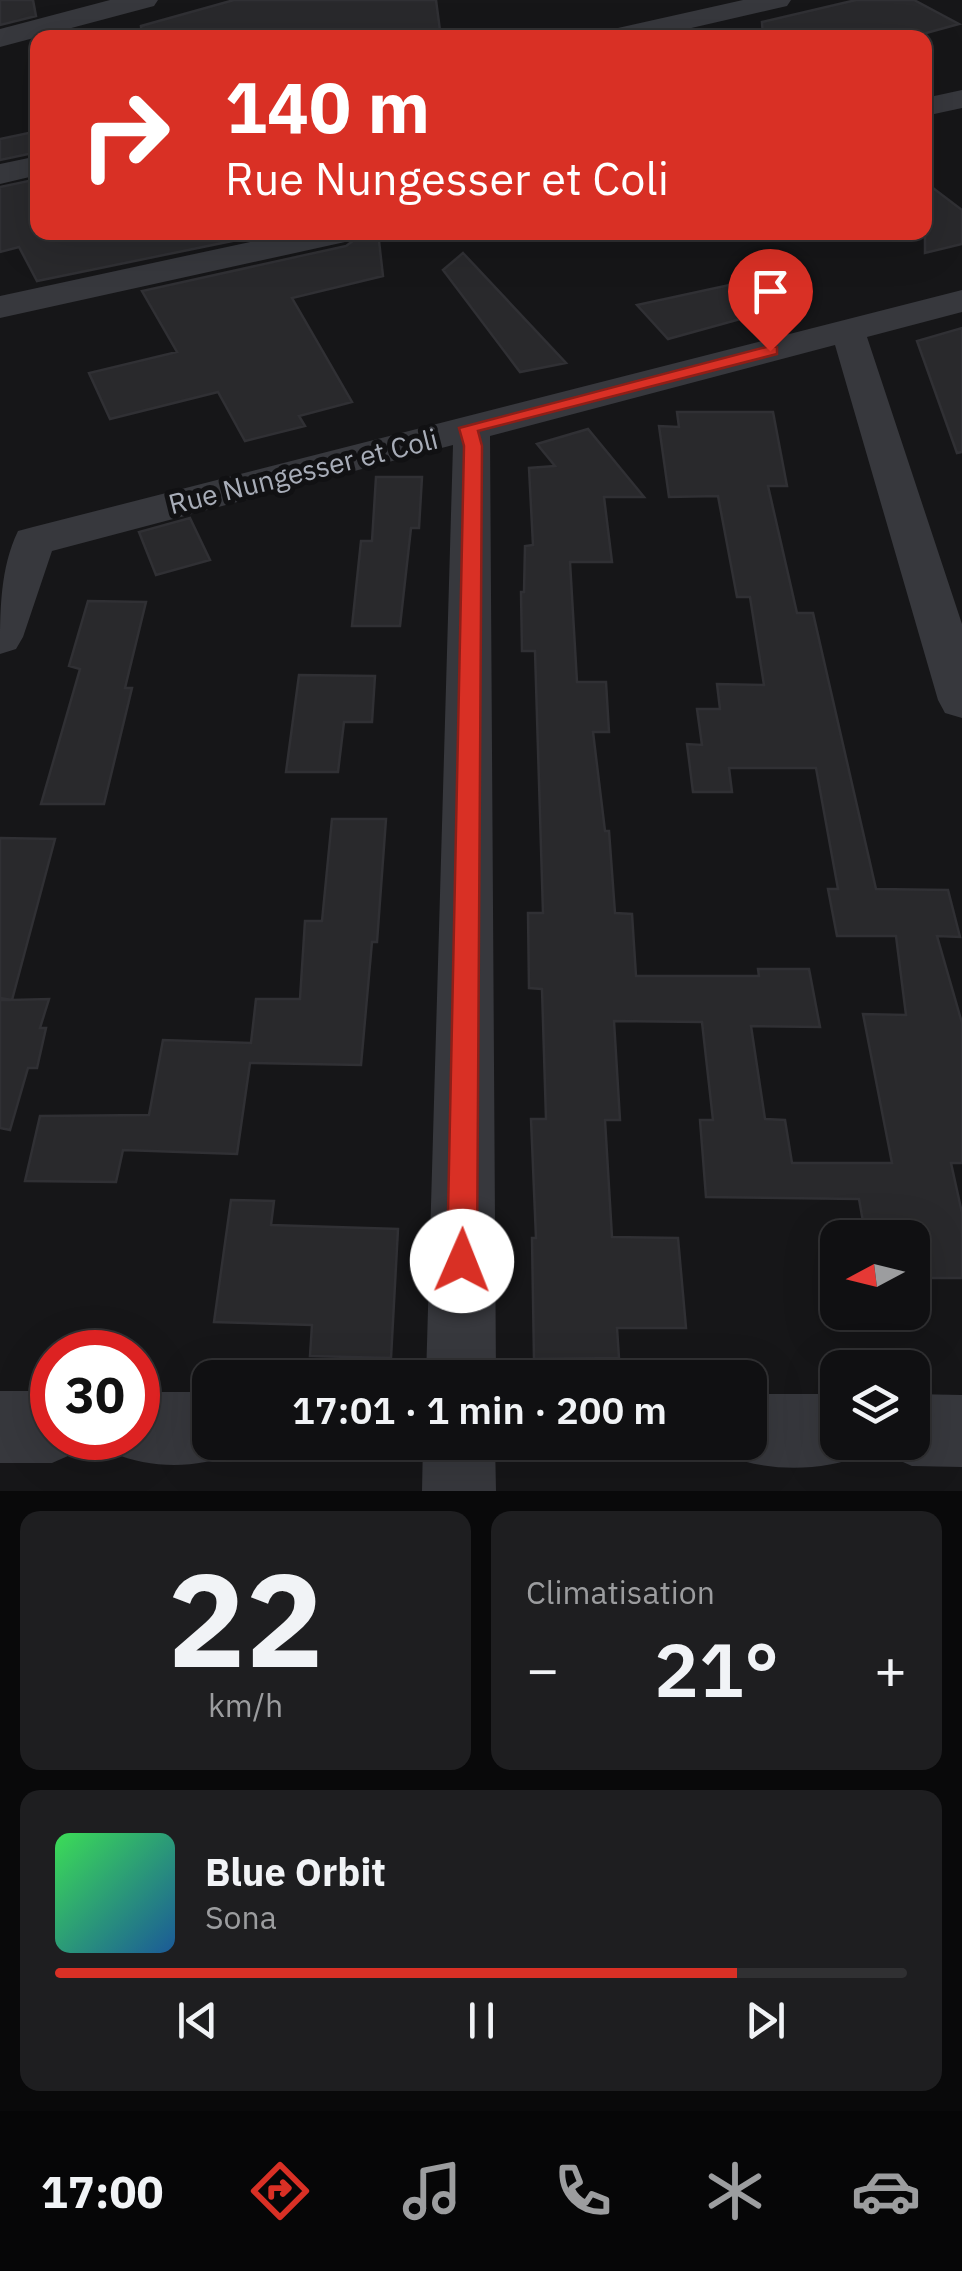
<!DOCTYPE html>
<html lang="fr">
<head>
<meta charset="utf-8">
<style>
	:root { --surface:#101012; --page:#1e1e20; --text:#f1f3f6; --muted:#9c9d9f; --line:#303032; --accent:#d93025 }
	body { margin:0; font-family:"IBM Plex Sans",sans-serif; background:var(--page); color:var(--text); height:100vh; display:flex; flex-direction:column; font-size:38px; white-space:nowrap }
	* { box-sizing:border-box; margin:0 }
	p { font-size:32px; color:var(--muted) }
	.icon { flex:none; width:55px; height:55px; fill:none; stroke:currentColor; stroke-width:2; stroke-linecap:round; stroke-linejoin:round }
	.map { position:relative; height:1491px; overflow:hidden }
	.panel { display:flex; flex-direction:column; gap:20px; padding:20px; background:#09090a; flex:1 }
	.panel>* { flex:none }
	.banner { position:absolute; left:30px; top:30px; width:902px; height:210px; border-radius:20px; box-shadow:0 10px 40px #0002,0 0 0 2px var(--line); background:#d93025; color:#fff; overflow:hidden }
	.needle { width:65px; rotate:263deg }
	.fabs { position:absolute; left:820px; top:1220px; display:grid; gap:20px }
	.fabs a { display:grid; place-items:center; width:110px; height:110px; border-radius:20px; background:var(--surface); box-shadow:0 10px 40px #0002,0 0 0 2px var(--line); font-size:50px }
	.speed { position:absolute; left:30px; top:1330px; display:flex; gap:20px; font-size:50px; font-weight:700; text-align:center }
	.speed>* { display:grid; place-content:center; width:130px; height:130px; border-radius:50%; background:var(--surface); box-shadow:0 10px 40px #0002,0 0 0 2px var(--line); line-height:1 }
	.speed .limit { border:15px solid #d22; background:#fff; color:#111 }
	.pin { position:absolute; display:grid; place-items:center; width:85px; height:85px; color:#fff; margin:-102px -42px; border-radius:50% 50% 50% 0; rotate:-45deg; box-shadow:0 0 10px #0007 }
	.pin .icon { rotate:45deg }
	.me { position:absolute; width:110px; margin:-55px; rotate:1deg; stroke-linejoin:round; filter:drop-shadow(0 0 8px #0008) }
	.turn { display:flex; align-items:center; gap:35px; height:210px; padding:0 30px; font-size:45px }
	.turn .icon { width:130px; height:130px; stroke-width:2.5 }
	.turn b { display:block; font-size:70px; line-height:85px }
	.big { font-size:75px; font-weight:600; line-height:1.1 }
	.panel .widget { flex:1; display:flex; flex-direction:column; justify-content:center; gap:15px; min-width:0; padding:0 35px; border-radius:20px; background:var(--page) }
	.panel .dial { align-items:center; gap:0 }
	.dial b { font-size:130px; line-height:1 }
	.song { display:flex; align-items:center; gap:30px }
	.cover { width:120px; height:120px; border-radius:15px; background:linear-gradient(135deg,hsl(130 70% 55%),hsl(210 70% 35%)) }
	.played { height:10px; border-radius:5px; background:linear-gradient(90deg,var(--accent) 80%,var(--line) 80%) }
	.keys { display:flex; justify-content:space-around; direction:ltr }
	.heat { display:flex; justify-content:space-between; align-items:center; font-size:55px; direction:ltr }
	.panel .tiles { flex:1; display:grid; gap:20px; grid-template-columns:1fr 1fr }
	.widget:last-child { grid-column:span 2 }
	.trip { position:absolute; left:192px; top:1360px; width:575px; height:100px; border-radius:20px; background:var(--surface); box-shadow:0 10px 40px #0002,0 0 0 2px var(--line); font-weight:600; line-height:100px; text-align:center }
	.tabs { display:flex; height:160px; justify-content:space-around; align-items:center; background:#060607; color:var(--muted) }
	.tabs .icon { width:70px; height:70px }
	.tabs .on { color:var(--accent) }
	.tabs b { font-size:45px; color:var(--text) }
	.map>svg:first-child { display:block }
	.building { fill:#29292c; stroke:#303034; stroke-width:2.5 }
	.lines { fill:none; stroke-linecap:round; stroke-linejoin:round }
	.minor { fill:#37383d; fill-rule:evenodd }
	.tertiary { fill:#37383d; fill-rule:evenodd }
	.route { fill:#d93025; stroke:#8d1f18; stroke-width:2.5 }
	.labels { text-anchor:middle; dominant-baseline:central; stroke-width:10; stroke-linejoin:round; paint-order:stroke }
	.street-label { font-size:28px; fill:#a8adb8; stroke:#111113 }
</style>
</head>
<body>
<div class="map">
<svg width="962" height="1491" viewBox="0 0 962 1491">
	<rect width="100%" height="100%" fill="#161618"/>
	<path class="building" d="M 0,0 L 33,0 L 36,16 L 0,25 Z
		M 234,0 L 436,0 L 441,38 L 142,38 L 141,26 Z
		M 856,0 L 914,0 L 959,24 L 908,38 L 763,38 L 762,22 Z
		M 38,131 L 38,152 L 0,160 L 0,139 Z
		M 38,179 L 38,232 L 276,232 L 37,281 L 19,247 L 0,252 L 0,187 Z
		M 925,182 L 962,210 L 962,244 L 925,253 Z
		M 365,232 L 378,232 L 383,276 L 292,298 L 352,402 L 299,416 L 305,426 L 245,441 L 218,392 L 110,419 L 89,373 L 177,352 L 142,291 L 346,246 Z
		M 463,253 L 566,363 L 520,372 L 443,270 Z
		M 794,271 L 802,302 L 668,339 L 637,305 Z
		M 962,328 L 962,452 L 957,453 L 917,341 Z
		M 677,412 L 773,412 L 787,486 L 768,486 L 797,613 L 813,613 L 876,889 L 948,890 L 960,937 L 937,936 L 962,1023 L 962,1163 L 951,1163 L 962,1213 L 962,1278 L 912,1278 L 912,1238 L 866,1238 L 859,1199 L 706,1197 L 700,1120 L 713,1120 L 702,1022 L 614,1021 L 620,1120 L 605,1120 L 612,1237 L 678,1238 L 686,1328 L 617,1328 L 619,1358 L 534,1359 L 532,1238 L 536,1238 L 531,1119 L 546,1119 L 542,989 L 529,988 L 528,913 L 543,913 L 535,651 L 522,651 L 521,592 L 524,592 L 525,546 L 533,545 L 529,468 L 555,466 L 537,444 L 588,429 L 644,497 L 604,497 L 612,562 L 570,562 L 577,682 L 606,682 L 609,732 L 593,732 L 605,831 L 609,831 L 615,913 L 632,914 L 636,976 L 759,976 L 758,969 L 809,969 L 820,1027 L 751,1026 L 765,1119 L 785,1120 L 792,1163 L 892,1163 L 863,1014 L 906,1015 L 896,936 L 837,936 L 828,889 L 838,889 L 816,768 L 729,768 L 732,792 L 693,792 L 687,744 L 702,745 L 697,709 L 720,709 L 717,684 L 764,685 L 750,597 L 737,597 L 718,496 L 669,497 L 659,426 L 679,427 Z
		M 376,477 L 422,477 L 419,528 L 411,528 L 400,626 L 352,626 L 361,541 L 372,541 Z
		M 190,518 L 210,560 L 156,575 L 139,532 Z
		M 88,601 L 146,602 L 125,688 L 132,688 L 104,804 L 41,804 L 80,669 L 69,666 Z
		M 299,675 L 375,676 L 372,722 L 344,722 L 338,772 L 286,772 Z
		M 332,819 L 386,819 L 377,942 L 372,942 L 361,1065 L 250,1063 L 237,1154 L 123,1150 L 116,1182 L 25,1181 L 40,1116 L 149,1115 L 163,1040 L 251,1043 L 256,999 L 300,999 L 305,921 L 322,921 Z
		M 0,838 L 55,839 L 12,1000 L 49,999 L 40,1028 L 46,1028 L 37,1068 L 28,1068 L 10,1130 L 0,1128 L 0,1000 L 12,1000 L 0,998 Z
		M 231,1200 L 274,1201 L 271,1225 L 398,1229 L 391,1358 L 310,1356 L 312,1325 L 214,1322 Z"/>
	<g class="lines">
		<path class="minor" d="M 743,0 L 791,0 L 787,6 L 648,38 L 597,38 L 600,32 Z
			M 962,90 L 962,108 L 925,116 L 925,98 Z
			M 38,156 L 38,175 L 0,184 L 0,164 Z
			M 296,232 L 361,232 L 345,242 L 0,318 L 0,296 Z
			M 962,290 L 962,312 L 867,337 L 962,624 L 962,718 L 945,713 L 938,700 L 835,345 L 490,436 L 496,1378 L 426,1378 L 453,445 L 52,551 L 23,637 L 16,649 L 0,654 C 0,611 0,568 18,531 L 33,527 Z
			M 0,1391 L 52,1391 L 52,1438 L 84,1438 L 77,1452 L 52,1463 L 0,1463 Z
			M 138,1392 L 210,1392 L 210,1442 L 240,1442 L 235,1453 C 197,1469 151,1469 113,1453 L 106,1438 L 138,1438 Z
			M 750,1394 L 838,1394 L 838,1442 L 869,1442 L 863,1455 C 822,1472 766,1472 725,1455 L 719,1442 L 750,1442 Z
			M 912,1394 L 962,1395 L 962,1467 L 912,1466 L 887,1455 L 881,1442 L 912,1442 Z
			M 423,1442 L 495,1442 L 496,1491 L 422,1491 Z"/>
		<path class="tertiary" d="M 110,0 L 158,0 L 154,6 L 0,47 L 0,29 Z"/>
	</g>
	<path class="route" d="M 770,346 L 777,347 L 777,354 L 478,431 L 482,446 L 477,1261 L 473,1272 L 462,1276 L 451,1272 L 447,1261 L 464,446 L 459,428 Z"/>
	<g class="labels">
		<g class="street-label">
			<text transform="translate(303 471) rotate(-14)">Rue Nungesser et Coli</text>
		</g>
	</g>
</svg>
<div class="fabs">
<a><svg class="needle" viewBox="-14 -14 28 28"><path d="M0-13l5 13h-10z" fill="#e53935"/><path d="M0 13l5-13h-10z" fill="#9c9d9f"/></svg></a>
<a><svg class="icon" aria-label="layers" viewBox="0 0 24 24"><path d="M12 4l9 5-9 5-9-5zM3 14l9 5 9-5"/></svg></a>
</div>
<div class="speed"><div class="limit">30</div></div>
<div class="pin" style="left:770px;top:351px;background:#d93025"><svg class="icon" aria-label="arrive" viewBox="0 0 24 24"><path d="M6 21V4h12l-3 4 3 4H6"/></svg></div>
<svg class="me" style="left:462px;top:1261px" viewBox="-20 -20 40 40"><circle r="19" fill="#fff"/><path d="M0-13L10 11 0 6-10 11z" fill="#d93025"/></svg>
<div class="trip">17:01 · 1 min · 200 m</div>
<div class="banner">
<div class="turn"><svg class="icon" aria-label="right" viewBox="0 0 24 24"><path d="M7 20v-9h11M14 6l5 5-5 5"/></svg><div><b>140 m</b>Rue Nungesser et Coli</div></div>
</div>
</div>
<section class="panel">
<div class="tiles">
<div class="widget dial"><b>22</b><p>km/h</p></div>
<div class="widget"><p>Climatisation</p>
<div class="heat"><a>−</a><b class="big">21°</b><a>+</a></div>
</div>
<div class="widget">
<div class="song"><i class="cover"></i><div><b>Blue Orbit</b><p>Sona</p></div></div>
<div class="played"></div>
<div class="keys"><svg class="icon" aria-label="previous" viewBox="0 0 24 24"><path d="M18 5L8 12l10 7zM5 5v14"/></svg><svg class="icon" aria-label="pause" viewBox="0 0 24 24"><path d="M8 5v14M16 5v14"/></svg><svg class="icon" aria-label="next" viewBox="0 0 24 24"><path d="M6 5l10 7-10 7zM19 5v14"/></svg></div>
</div>
</div>
</section>
<nav class="tabs">
<b>17:00</b>
<svg class="icon on" aria-label="directions" viewBox="0 0 24 24"><path d="M12 3l9 9-9 9-9-9zM9 14v-3h6M13 9l2 2-2 2"/></svg>
<svg class="icon" aria-label="music" viewBox="0 0 24 24"><path d="M9 18V5l10-2v13"/><circle cx="6" cy="18" r="3"/><circle cx="16" cy="16" r="3"/></svg>
<svg class="icon" aria-label="phone" viewBox="0 0 24 24"><path d="M5 4h4l2 5-3 2q2 4 5 5l2-3 5 2v4C11 20 4 13 5 4z"/></svg>
<svg class="icon" aria-label="climate" viewBox="0 0 24 24"><path d="M12 3v18M4 7l16 10M4 17L20 7"/></svg>
<svg class="icon" aria-label="car" viewBox="0 0 24 24"><path d="M5 17H2v-5l4-1 3-4h7l3 4 3 1v5h-3M9 17h6M6 11h13"/><circle cx="7" cy="17" r="2"/><circle cx="17" cy="17" r="2"/></svg>
</nav>
</body>
</html>
